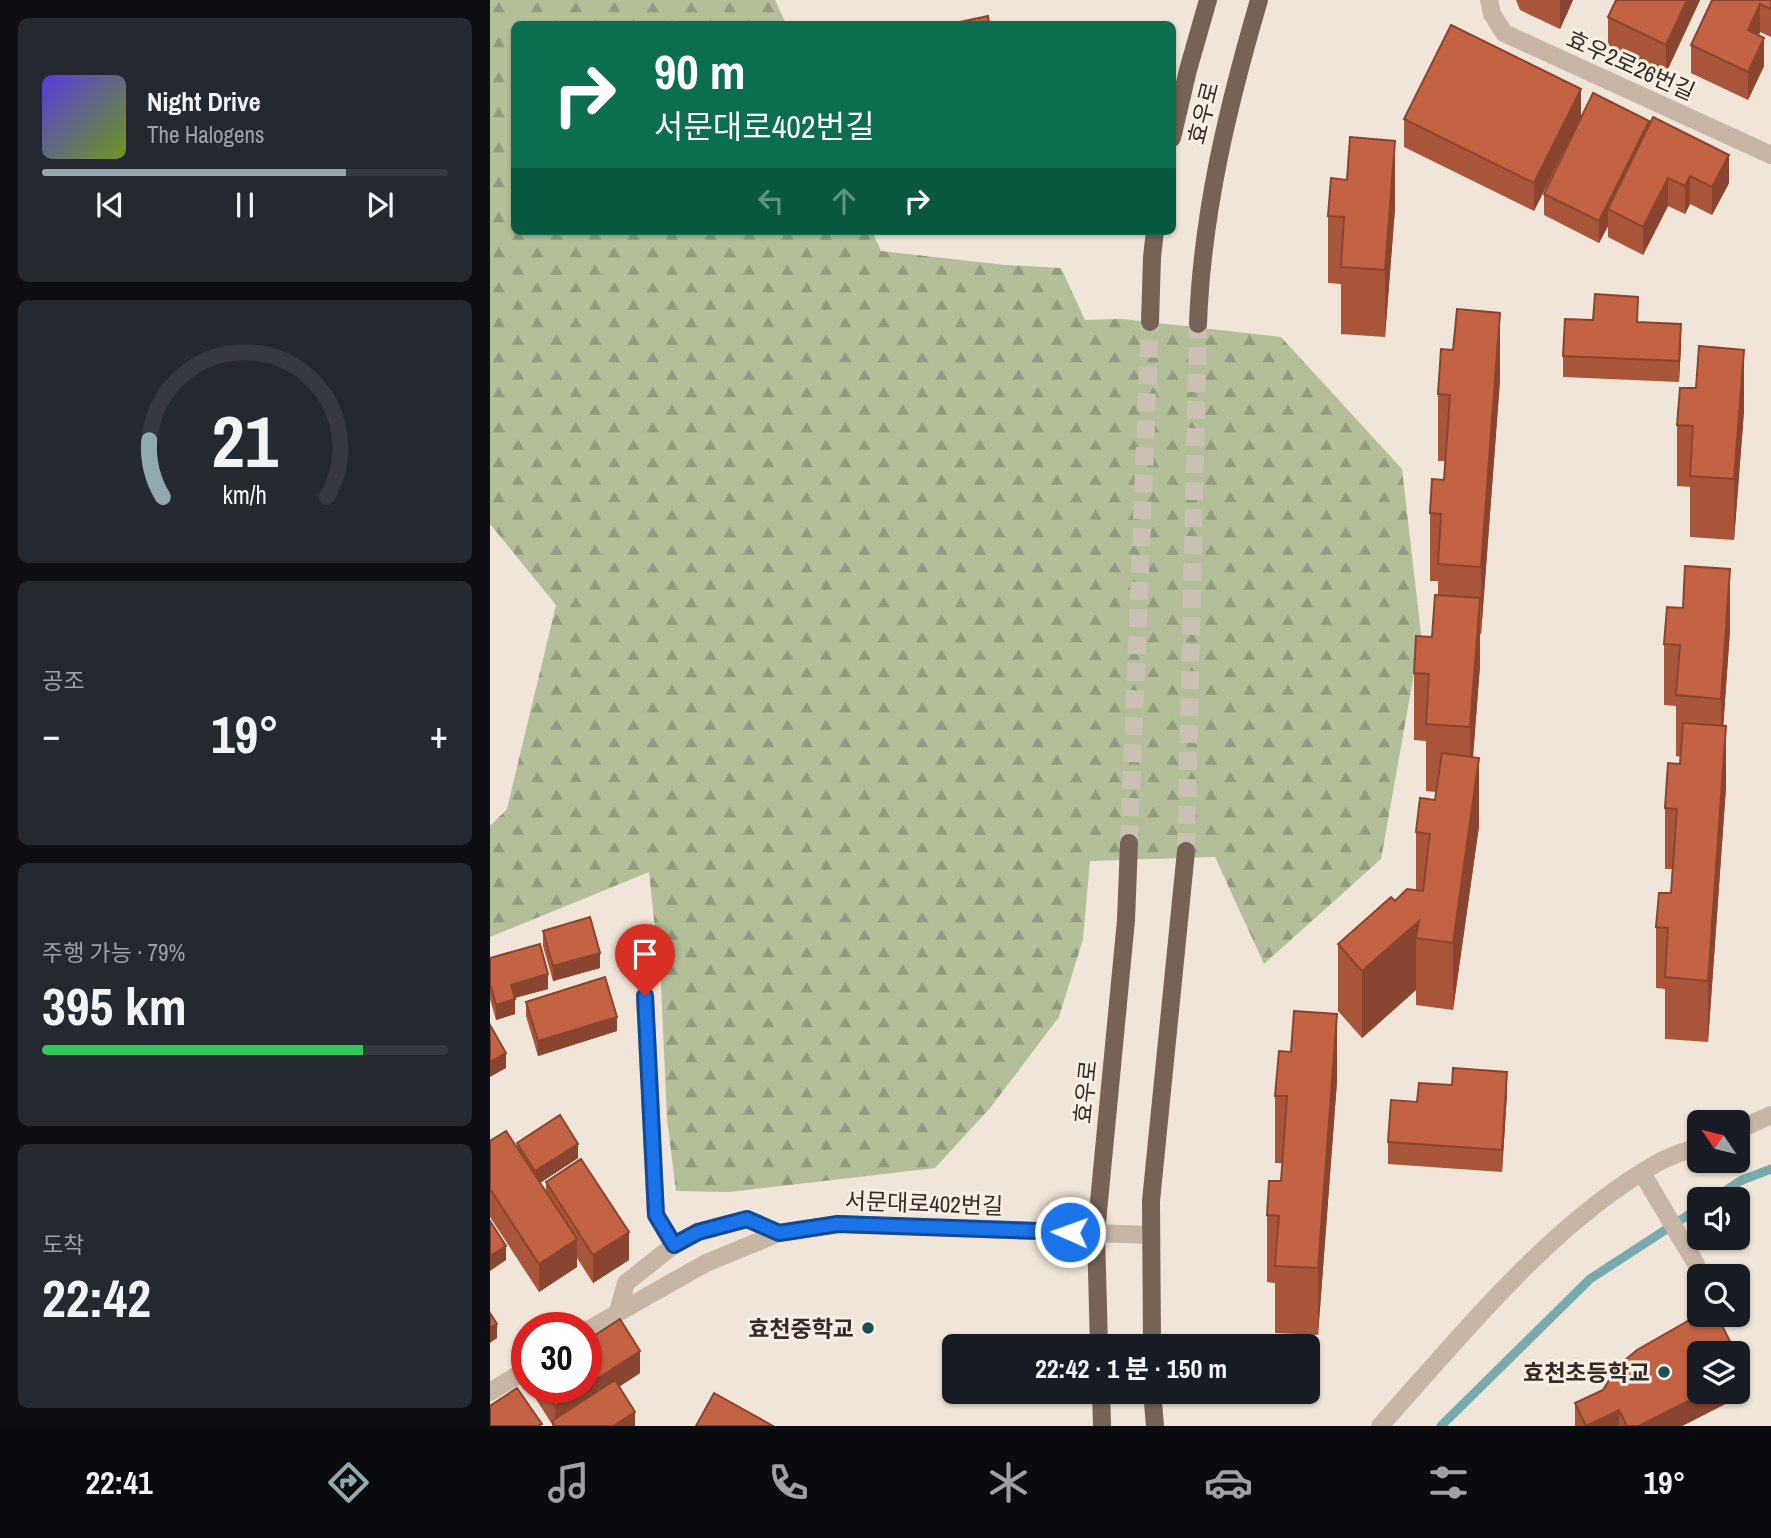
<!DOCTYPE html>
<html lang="ko">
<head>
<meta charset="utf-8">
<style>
	:root { --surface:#171b24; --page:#242831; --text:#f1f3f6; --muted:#9ea1a6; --line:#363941; --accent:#91aaad }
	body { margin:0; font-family:"Archivo Narrow","Noto Sans KR",sans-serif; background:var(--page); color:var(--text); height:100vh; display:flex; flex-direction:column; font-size:26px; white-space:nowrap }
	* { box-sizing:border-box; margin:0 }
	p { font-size:23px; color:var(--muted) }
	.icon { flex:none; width:38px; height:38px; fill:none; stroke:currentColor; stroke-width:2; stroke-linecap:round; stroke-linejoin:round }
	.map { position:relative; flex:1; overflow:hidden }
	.side { display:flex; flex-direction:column; gap:18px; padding:18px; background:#0d0f14; width:490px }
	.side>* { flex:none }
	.hud { position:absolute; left:21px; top:21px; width:665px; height:214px; border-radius:10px; box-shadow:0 2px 5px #0004; background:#0b6e4f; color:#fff; overflow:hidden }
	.needle { width:46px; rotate:305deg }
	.fabs { position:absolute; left:1197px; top:1110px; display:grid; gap:14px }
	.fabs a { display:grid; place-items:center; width:63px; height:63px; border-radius:10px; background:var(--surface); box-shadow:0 2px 5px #0004; font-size:35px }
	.speed { position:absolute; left:21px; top:1312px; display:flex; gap:14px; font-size:35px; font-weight:700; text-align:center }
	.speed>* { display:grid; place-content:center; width:91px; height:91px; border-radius:50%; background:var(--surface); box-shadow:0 2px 5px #0004; line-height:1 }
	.speed .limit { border:10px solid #d22; background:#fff; color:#111 }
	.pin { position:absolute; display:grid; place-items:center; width:60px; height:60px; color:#fff; margin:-72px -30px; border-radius:50% 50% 50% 0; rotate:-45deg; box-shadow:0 0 7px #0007 }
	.pin .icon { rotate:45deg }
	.me { position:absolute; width:77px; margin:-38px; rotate:272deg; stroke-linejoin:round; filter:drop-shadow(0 0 5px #0008) }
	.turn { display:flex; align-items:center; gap:24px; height:147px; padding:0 28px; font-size:32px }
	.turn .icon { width:91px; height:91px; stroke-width:2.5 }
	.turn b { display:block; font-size:49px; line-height:60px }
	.lanes { display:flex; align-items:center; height:66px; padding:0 28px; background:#0003; justify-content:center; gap:35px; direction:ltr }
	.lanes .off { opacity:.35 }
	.big { font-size:52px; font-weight:700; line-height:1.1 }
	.side .widget { flex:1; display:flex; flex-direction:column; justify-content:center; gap:10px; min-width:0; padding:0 24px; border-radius:10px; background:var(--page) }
	.side .dial { align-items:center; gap:0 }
	.dial svg { height:182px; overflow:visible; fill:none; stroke:var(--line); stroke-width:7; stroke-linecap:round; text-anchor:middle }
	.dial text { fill:var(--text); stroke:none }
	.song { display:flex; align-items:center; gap:21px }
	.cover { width:84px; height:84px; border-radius:10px; background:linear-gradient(135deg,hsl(250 70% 55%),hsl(80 70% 35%)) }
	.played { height:7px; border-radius:4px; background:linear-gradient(90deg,var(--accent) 75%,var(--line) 75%) }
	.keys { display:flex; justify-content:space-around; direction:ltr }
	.heat { display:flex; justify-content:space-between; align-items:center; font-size:38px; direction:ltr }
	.charge { height:10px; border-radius:5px; background:linear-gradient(90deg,#34c759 79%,var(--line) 0) }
	.trip { position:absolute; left:452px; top:1334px; width:378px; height:70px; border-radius:10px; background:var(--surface); box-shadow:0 2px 5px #0004; font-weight:700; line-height:70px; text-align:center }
	.dock { display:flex; height:112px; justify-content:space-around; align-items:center; background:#090b0e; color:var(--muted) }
	.dock .icon { width:49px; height:49px }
	.dock .active { color:var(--accent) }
	.dock b { font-size:32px; color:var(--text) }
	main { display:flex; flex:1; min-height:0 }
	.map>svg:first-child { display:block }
	.forest { fill:url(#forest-firs) }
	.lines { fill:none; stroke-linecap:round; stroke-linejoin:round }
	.stream { stroke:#78aaad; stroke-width:9 }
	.major-tunnel { stroke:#cac0b4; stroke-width:18; stroke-dasharray:18 9; stroke-linecap:butt }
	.minor { stroke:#c8b5a5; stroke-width:18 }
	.major { stroke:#766257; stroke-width:18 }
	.wall { fill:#a9553a }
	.shaded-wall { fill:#89452f }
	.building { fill:#c46343; stroke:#89452f; stroke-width:2 }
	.route-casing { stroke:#114b97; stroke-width:18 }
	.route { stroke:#1a73e8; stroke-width:12 }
	.poi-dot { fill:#1c5054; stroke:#f8efe4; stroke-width:2.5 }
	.labels { text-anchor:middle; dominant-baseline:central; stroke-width:6; stroke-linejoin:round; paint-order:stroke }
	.street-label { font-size:23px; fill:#342a26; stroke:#f8efe4 }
	.poi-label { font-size:23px; font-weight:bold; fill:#342a26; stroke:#f8efe4; text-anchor:end }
</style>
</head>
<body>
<main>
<section class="side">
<div class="widget">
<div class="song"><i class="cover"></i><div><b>Night Drive</b><p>The Halogens</p></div></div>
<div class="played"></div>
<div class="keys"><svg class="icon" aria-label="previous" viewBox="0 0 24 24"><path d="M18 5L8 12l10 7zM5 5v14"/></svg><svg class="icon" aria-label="pause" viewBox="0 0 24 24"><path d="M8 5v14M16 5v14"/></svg><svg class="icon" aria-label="next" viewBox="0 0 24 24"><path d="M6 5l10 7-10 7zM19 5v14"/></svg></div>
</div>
<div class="widget dial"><svg viewBox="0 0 100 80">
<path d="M14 69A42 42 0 1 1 86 69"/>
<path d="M14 69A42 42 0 0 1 8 44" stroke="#91aaad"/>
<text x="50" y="56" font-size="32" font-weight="700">21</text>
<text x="50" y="72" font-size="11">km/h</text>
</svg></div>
<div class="widget"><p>공조</p>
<div class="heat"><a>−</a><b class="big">19°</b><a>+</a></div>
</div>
<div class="widget"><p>주행 가능 · 79%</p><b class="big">395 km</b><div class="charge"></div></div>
<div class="widget"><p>도착</p><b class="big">22:42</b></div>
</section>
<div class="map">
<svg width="1281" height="1426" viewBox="0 0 1281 1426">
	<defs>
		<pattern id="forest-firs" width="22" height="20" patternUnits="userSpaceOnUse" patternTransform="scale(1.75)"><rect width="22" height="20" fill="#b2bf99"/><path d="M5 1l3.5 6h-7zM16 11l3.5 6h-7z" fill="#929b7d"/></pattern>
	</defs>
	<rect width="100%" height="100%" fill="#f0e5d8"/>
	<path class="forest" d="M 0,0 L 285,0 L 296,24 L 24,24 L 24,231 L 382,231 L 391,251 L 515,265 L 571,268 L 595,320 L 633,319 L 791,337 L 912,469 L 931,634 L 891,859 L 774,964 L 725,857 L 600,861 L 593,939 L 569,1017 L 500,1108 L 445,1168 L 239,1192 L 186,1191 L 177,1119 L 171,985 L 159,872 L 0,937 L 0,826 L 17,809 L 66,605 L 0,524 Z"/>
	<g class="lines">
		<path class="stream" d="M 1223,1199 L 1250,1181 L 1281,1169
			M 951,1426 L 1100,1279 L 1209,1208"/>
		<path class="major-tunnel" d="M 639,843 L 660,322
			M 696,851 L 708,324"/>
		<path class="minor" d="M 999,0 L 1002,14 L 1014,33 L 1281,155
			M 155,996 L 166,1215 L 184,1245
			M 1248,1130 L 1281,1115
			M 1152,1173 L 1206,1264
			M 128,1312 L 136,1283 L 184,1245 L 208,1232 L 257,1219 L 289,1233
			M 96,1331 L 216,1263 L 289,1233 L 348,1224 L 661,1235
			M 0,1392 L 37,1369
			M 890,1426 C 972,1335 1062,1222 1169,1162 C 1182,1155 1196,1151 1209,1146"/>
		<path class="major" d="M 682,138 L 698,70 L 718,0
			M 660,322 L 662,257 L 665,231
			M 708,324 C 712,213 738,106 769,0
			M 609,1346 L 606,1233 L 636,920 L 639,843
			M 662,1346 L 661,1201 L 696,851
			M 611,1391 L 612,1426
			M 662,1391 L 665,1426"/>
	</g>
	<path class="wall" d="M 1026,0 L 1083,0 L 1070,29 L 1030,10 Z
		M 1210,0 L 1176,73 L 1118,45 L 1118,17 Z
		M 1222,0 L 1281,0 L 1281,37 L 1270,32 L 1269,35 L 1274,66 L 1258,100 L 1201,73 L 1201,45 Z
		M 1091,117 L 1044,211 L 914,147 L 914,119 Z
		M 1159,126 L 1239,183 L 1222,215 L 1200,204 L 1195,214 L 1178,206 L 1153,255 L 1118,237 L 1118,226 L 1109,243 L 1054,215 L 1054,194 Z
		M 905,208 L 895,337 L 851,334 L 851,284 L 838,283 L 838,216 Z
		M 1148,322 L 1191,345 L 1189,382 L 1073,377 L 1073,356 Z
		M 1010,380 L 991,634 L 990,634 L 990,665 L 983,758 L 989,826 L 963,1010 L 926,1005 L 926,990 L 872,1038 L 848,1011 L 848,944 L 905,901 L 926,890 L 926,832 L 945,800 L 946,792 L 936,791 L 936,741 L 924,740 L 924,673 L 942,637 L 948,595 L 948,581 L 940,581 L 940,513 L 954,480 L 955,461 L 948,461 L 948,394 Z
		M 1254,411 L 1244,540 L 1200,537 L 1200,487 L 1187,486 L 1187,425 Z
		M 1240,630 L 1233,726 L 1236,787 L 1218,1042 L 1175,1039 L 1175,989 L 1166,988 L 1166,927 L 1181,893 L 1182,869 L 1175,869 L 1175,808 L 1190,764 L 1191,757 L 1186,756 L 1186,706 L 1174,705 L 1174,644 Z
		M 53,931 L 110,968 L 63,981 L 53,946 Z
		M 0,958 L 58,989 L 24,998 L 25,1014 L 6,1020 L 0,999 Z
		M 36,1002 L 127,1031 L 48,1056 L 36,1016 Z
		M 847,1081 L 828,1335 L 785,1333 L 785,1283 L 777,1282 L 777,1215 L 791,1181 L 793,1163 L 785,1163 L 785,1096 Z
		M 1017,1093 L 1012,1172 L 898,1164 L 898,1142 L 927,1102 Z
		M 0,1141 L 27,1147 L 27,1143 L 88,1158 L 50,1183 L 56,1191 L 56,1182 L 139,1260 L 103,1283 L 87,1258 L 87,1267 L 49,1292 L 0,1217 Z
		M 150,1373 L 129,1387 L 145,1426 L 62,1426 L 62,1424 L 44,1396 L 44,1388 L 96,1388 Z
		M 1255,1394 L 1192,1426 L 1085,1426 L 1085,1403 Z"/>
	<path class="shaded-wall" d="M 1070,0 L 1083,0 L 1070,29 Z
		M 1197,0 L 1210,0 L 1176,73 L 1176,45 Z
		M 1270,4 L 1270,32 L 1258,58 L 1258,30 Z
		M 1274,38 L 1274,66 L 1258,100 L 1258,72 Z
		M 1091,89 L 1091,117 L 1044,211 L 1044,183 Z
		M 1159,121 L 1159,143 L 1118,209 L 1118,226 L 1109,243 L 1109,221 Z
		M 905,141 L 905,208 L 895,337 L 895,270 Z
		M 1239,155 L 1239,183 L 1222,215 L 1222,187 Z
		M 1200,176 L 1200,204 L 1195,214 L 1195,186 Z
		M 1178,178 L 1178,206 L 1153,255 L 1153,227 Z
		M 1010,313 L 1010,380 L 991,634 L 991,567 Z
		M 1191,324 L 1191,345 L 1189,382 L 1189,361 Z
		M 1254,350 L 1254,411 L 1244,540 L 1244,479 Z
		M 1240,569 L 1240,630 L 1231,760 L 1231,699 Z
		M 990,598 L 990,665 L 980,794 L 980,727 Z
		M 1236,726 L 1236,787 L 1218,1042 L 1218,981 Z
		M 989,758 L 989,826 L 963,1010 L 963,943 Z
		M 929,921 L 926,938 L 926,990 L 872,1038 L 872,971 Z
		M 110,953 L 110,968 L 63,981 L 63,966 Z
		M 58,974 L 58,989 L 21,999 L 21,985 Z
		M 25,999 L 25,1014 L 6,1020 L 6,1005 Z
		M 847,1014 L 847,1081 L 828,1335 L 828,1268 Z
		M 127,1017 L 127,1031 L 48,1056 L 48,1041 Z
		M 16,1053 L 16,1068 L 0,1077 L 0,1062 Z
		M 1017,1072 L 1017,1093 L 1012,1172 L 1012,1150 Z
		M 88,1144 L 88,1158 L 45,1186 L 45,1171 Z
		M 139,1232 L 139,1260 L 103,1283 L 103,1255 Z
		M 87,1239 L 87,1267 L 49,1292 L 49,1264 Z
		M 16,1246 L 16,1260 L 0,1271 L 0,1256 Z
		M 7,1324 L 7,1338 L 0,1343 L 0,1328 Z
		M 150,1351 L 150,1373 L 68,1426 L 65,1425 L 65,1406 L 94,1388 L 96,1388 L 96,1386 Z
		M 1255,1372 L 1255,1394 L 1192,1426 L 1149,1426 L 1218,1391 L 1248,1391 L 1248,1376 Z
		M 1129,1410 L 1129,1426 L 1097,1426 Z
		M 145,1412 L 145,1426 L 123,1426 Z"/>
	<path class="building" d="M 1126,0 L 1197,0 L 1176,45 L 1118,17 Z
		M 1222,0 L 1281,0 L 1281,9 L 1270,4 L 1258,30 L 1274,38 L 1258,72 L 1201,45 Z
		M 498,16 L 499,24 L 461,24 Z
		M 961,25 L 1091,89 L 1044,183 L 914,119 Z
		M 1103,93 L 1159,121 L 1109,221 L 1054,194 Z
		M 1163,117 L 1239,155 L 1222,187 L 1200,176 L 1195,186 L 1178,178 L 1153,227 L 1118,209 Z
		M 860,137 L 905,141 L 895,270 L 851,267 L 854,217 L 838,216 L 841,178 L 857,180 Z
		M 1105,294 L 1148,297 L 1147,322 L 1191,324 L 1189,361 L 1073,356 L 1075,319 L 1103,320 Z
		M 967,309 L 1010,313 L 991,567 L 948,564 L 951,514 L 940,513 L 942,479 L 954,480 L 960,395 L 948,394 L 951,349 L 963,350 Z
		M 1209,346 L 1254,350 L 1244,479 L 1200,476 L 1203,426 L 1187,425 L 1190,388 L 1206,388 Z
		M 1195,566 L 1240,569 L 1231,699 L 1186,695 L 1190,645 L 1174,644 L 1177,607 L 1193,608 Z
		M 945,595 L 990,598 L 980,727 L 936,724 L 939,674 L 924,673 L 926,636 L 942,637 Z
		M 1193,723 L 1236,726 L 1218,981 L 1175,977 L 1178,928 L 1166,927 L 1169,893 L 1181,893 L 1187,809 L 1175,808 L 1178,763 L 1190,764 Z
		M 952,753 L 989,758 L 963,943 L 926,938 L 929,921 L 872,971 L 848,944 L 901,897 L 905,901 L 917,889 L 933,891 L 940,834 L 926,832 L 930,798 L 945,800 Z
		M 100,917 L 110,953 L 63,966 L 53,931 Z
		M 50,944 L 58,974 L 21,985 L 25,999 L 6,1005 L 0,984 L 0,958 Z
		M 115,977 L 127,1017 L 48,1041 L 36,1002 Z
		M 804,1011 L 847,1014 L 828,1268 L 785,1266 L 789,1216 L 777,1215 L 779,1181 L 791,1181 L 797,1096 L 785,1096 L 789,1051 L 801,1052 Z
		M 0,1025 L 16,1053 L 0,1062 Z
		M 963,1068 L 1017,1072 L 1012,1150 L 898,1142 L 901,1100 L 927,1102 L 929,1083 L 962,1085 Z
		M 70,1115 L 88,1144 L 45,1171 L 27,1143 Z
		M 16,1131 L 87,1239 L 49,1264 L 0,1189 L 0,1141 Z
		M 91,1159 L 139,1232 L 103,1255 L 56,1182 Z
		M 0,1221 L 16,1246 L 0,1256 Z
		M 0,1313 L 7,1324 L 0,1328 Z
		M 1210,1314 L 1226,1314 L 1246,1353 L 1209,1353 L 1209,1391 L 1218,1391 L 1149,1426 L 1137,1426 L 1129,1410 L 1096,1426 L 1085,1403 L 1113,1390 L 1127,1367 L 1147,1350 Z
		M 130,1319 L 150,1351 L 96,1386 L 96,1341 Z
		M 1248,1357 L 1255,1372 L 1248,1376 Z
		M 125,1380 L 145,1412 L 123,1426 L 65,1426 L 62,1421 Z
		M 27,1388 L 52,1424 L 48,1426 L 0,1426 L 0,1406 Z
		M 53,1388 L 94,1388 L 65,1406 Z
		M 224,1393 L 283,1426 L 206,1426 Z"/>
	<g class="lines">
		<defs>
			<path id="route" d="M 155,996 L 166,1215 L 184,1245 L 208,1232 L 257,1219 L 289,1233 L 348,1224 L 580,1232"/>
		</defs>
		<use href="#route" class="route-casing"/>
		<use href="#route" class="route"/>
	</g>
	<g class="poi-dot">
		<circle cx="378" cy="1328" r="7"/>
		<circle cx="1174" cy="1372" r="7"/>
	</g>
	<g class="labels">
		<g class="street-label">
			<text transform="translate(1141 65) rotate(24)">효우2로26번길</text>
			<text transform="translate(713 113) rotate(-76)">효우로</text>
			<text transform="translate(595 1092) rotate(-84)">효우로</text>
			<text transform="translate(434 1203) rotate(2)">서문대로402번길</text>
		</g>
		<g class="poi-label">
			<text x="364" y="1328">효천중학교</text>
			<text x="1160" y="1372">효천초등학교</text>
		</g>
	</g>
</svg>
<div class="fabs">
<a><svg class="needle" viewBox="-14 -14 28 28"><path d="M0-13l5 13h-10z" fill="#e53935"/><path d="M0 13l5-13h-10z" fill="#9ea1a6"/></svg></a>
<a><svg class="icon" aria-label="sound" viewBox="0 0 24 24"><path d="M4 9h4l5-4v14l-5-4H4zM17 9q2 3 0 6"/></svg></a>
<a><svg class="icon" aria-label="search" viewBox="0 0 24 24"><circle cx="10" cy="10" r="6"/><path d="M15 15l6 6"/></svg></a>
<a><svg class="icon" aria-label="layers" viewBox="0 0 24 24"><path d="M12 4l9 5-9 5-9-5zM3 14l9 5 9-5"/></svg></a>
</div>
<div class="speed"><div class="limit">30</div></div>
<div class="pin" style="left:155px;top:996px;background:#d93025"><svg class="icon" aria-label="arrive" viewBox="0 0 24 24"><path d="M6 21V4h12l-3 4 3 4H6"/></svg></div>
<svg class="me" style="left:580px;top:1232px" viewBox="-20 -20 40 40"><circle r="17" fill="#1a73e8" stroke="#fff" stroke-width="3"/><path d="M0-11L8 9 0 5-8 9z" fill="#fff"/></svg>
<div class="trip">22:42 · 1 분 · 150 m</div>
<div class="hud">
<div class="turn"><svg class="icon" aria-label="right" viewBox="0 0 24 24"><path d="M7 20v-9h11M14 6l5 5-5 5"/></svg><div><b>90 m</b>서문대로402번길</div></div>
<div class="lanes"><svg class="icon off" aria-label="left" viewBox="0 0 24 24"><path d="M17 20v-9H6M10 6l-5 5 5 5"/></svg><svg class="icon off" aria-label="ahead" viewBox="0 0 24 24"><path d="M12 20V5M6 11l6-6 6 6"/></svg><svg class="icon" aria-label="right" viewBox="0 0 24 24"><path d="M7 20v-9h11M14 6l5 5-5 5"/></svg></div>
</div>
</div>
</main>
<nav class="dock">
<b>22:41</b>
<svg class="icon active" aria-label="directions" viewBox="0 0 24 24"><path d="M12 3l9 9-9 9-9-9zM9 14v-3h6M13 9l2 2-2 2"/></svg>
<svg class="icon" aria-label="music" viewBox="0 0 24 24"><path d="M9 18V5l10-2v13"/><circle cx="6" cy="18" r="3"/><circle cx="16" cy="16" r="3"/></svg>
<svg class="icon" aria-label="phone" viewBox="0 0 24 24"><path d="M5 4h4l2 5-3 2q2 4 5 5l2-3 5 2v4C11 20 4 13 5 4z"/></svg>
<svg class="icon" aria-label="climate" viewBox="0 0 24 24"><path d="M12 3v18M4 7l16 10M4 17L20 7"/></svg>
<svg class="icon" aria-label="car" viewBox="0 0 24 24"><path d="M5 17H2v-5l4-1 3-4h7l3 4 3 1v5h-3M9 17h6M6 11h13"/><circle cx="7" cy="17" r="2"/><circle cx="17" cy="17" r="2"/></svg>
<svg class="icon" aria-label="filters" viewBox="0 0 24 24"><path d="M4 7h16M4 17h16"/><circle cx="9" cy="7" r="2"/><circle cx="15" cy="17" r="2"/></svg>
<b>19°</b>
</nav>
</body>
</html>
